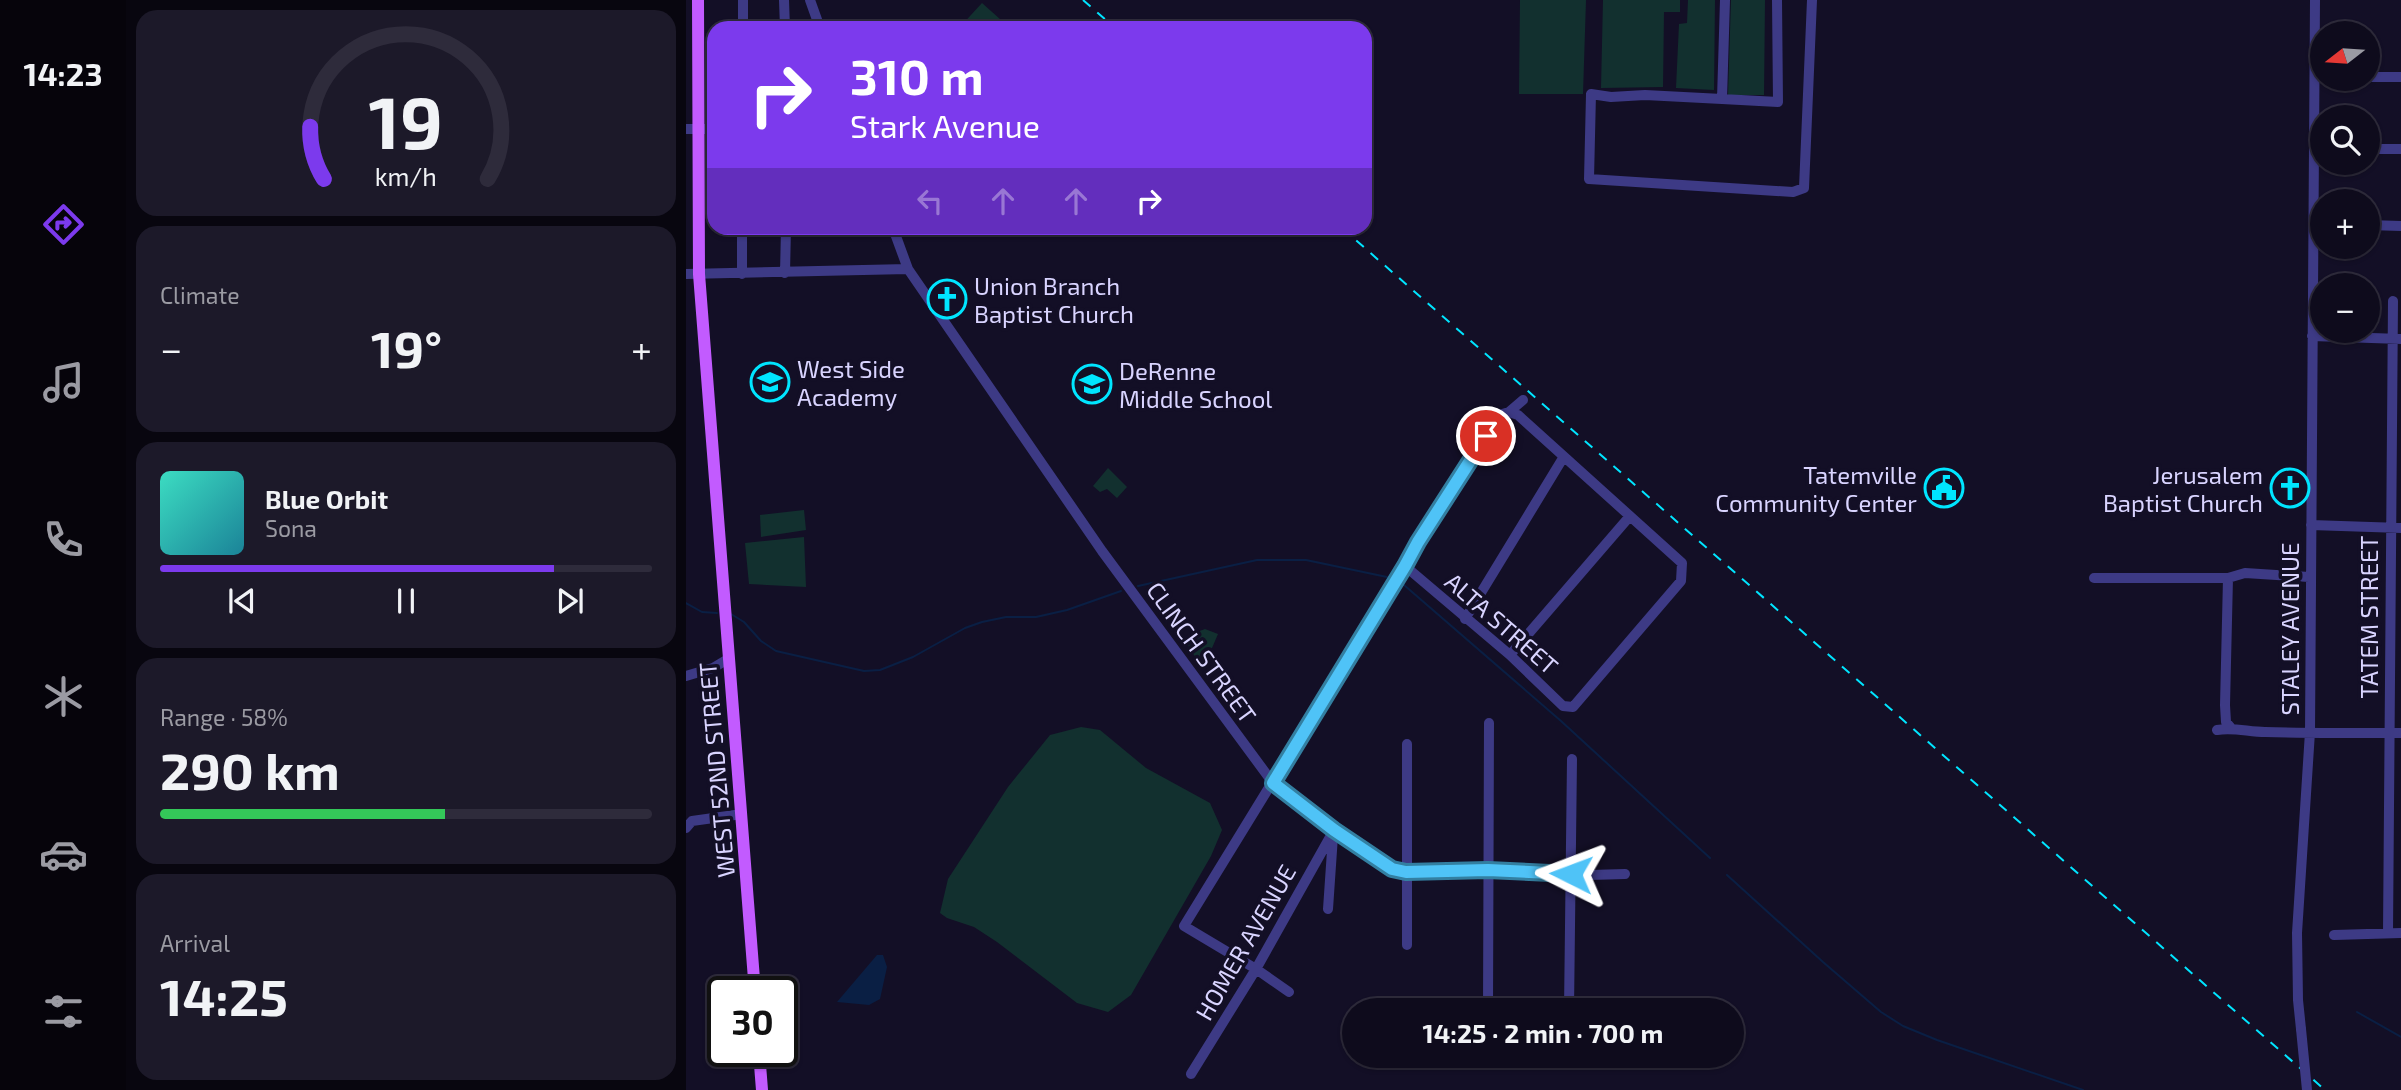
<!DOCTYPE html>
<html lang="en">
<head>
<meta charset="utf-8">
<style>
	:root { --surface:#0e0b1c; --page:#1c1929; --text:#f1f3f6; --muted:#9b9ba3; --line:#2e2b3b; --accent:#7c3aed }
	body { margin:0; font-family:"Exo 2",sans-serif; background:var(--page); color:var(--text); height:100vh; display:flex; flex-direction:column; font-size:26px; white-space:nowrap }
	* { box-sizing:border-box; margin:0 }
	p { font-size:23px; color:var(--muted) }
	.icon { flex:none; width:38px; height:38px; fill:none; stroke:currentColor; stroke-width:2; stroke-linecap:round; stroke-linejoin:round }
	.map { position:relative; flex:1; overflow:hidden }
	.side { display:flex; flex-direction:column; gap:10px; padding:10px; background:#08060f; width:560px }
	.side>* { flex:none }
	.hud { position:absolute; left:21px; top:21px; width:665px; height:214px; border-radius:21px; box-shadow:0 2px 5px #0004,0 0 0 2px var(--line); background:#7c3aed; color:#fff; overflow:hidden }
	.needle { width:46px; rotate:253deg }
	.fabs { position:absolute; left:1624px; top:21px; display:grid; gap:14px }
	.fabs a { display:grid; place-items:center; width:70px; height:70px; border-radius:50%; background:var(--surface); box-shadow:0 2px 5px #0004,0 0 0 2px var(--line); font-size:35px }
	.speed { position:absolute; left:21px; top:976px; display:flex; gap:14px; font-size:35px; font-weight:700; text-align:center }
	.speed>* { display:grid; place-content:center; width:91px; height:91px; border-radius:50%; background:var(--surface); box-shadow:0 2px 5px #0004,0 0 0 2px var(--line); line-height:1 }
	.speed .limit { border:4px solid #111; border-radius:10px; background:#fff; color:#111 }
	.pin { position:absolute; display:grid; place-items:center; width:60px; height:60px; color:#fff; margin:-30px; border:4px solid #fff; border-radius:50%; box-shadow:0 2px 7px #0007 }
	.me { position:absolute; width:77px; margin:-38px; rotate:273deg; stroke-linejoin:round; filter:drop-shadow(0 0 5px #0008) }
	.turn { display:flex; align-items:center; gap:24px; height:147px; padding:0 28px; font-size:32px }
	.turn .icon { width:91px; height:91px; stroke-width:2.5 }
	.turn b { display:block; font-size:49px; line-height:60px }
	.lanes { display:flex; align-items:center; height:66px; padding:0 28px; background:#0003; justify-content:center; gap:35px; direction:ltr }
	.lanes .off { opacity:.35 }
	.big { font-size:52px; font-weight:700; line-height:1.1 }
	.side .widget { flex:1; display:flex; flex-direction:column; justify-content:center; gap:10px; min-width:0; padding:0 24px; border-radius:21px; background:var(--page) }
	.side .dial { align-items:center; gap:0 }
	.dial svg { height:182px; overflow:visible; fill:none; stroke:var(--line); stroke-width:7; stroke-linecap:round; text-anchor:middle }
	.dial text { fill:var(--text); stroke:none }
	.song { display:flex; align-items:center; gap:21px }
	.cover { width:84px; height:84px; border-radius:10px; background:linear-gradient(135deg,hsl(170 70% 55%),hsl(190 70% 35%)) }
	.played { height:7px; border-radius:4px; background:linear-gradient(90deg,var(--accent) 80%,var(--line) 80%) }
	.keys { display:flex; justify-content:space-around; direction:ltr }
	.heat { display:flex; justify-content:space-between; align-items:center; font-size:38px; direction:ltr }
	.charge { height:10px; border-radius:5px; background:linear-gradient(90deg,#34c759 58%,var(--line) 0) }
	.trip { position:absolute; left:656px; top:998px; width:402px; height:70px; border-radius:35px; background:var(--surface); box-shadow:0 2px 5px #0004,0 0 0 2px var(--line); font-weight:700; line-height:70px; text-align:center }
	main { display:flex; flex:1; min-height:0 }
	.tabs { display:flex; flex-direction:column; width:126px; justify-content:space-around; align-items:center; background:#06040b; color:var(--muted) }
	.tabs .icon { width:49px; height:49px }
	.tabs .current { color:var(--accent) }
	.tabs b { font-size:32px; color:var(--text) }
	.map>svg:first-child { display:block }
	.green { fill:#12302f }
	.water { fill:#0a1f44 }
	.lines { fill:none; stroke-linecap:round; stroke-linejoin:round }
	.stream { stroke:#0a1f44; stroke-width:2 }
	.minor { stroke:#3d3a85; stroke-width:10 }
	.major { stroke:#c25bff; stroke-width:12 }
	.rail { stroke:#00e5ff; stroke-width:2; stroke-dasharray:10 9; stroke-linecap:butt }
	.minor-bridge { stroke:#3d3a85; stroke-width:10 }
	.route-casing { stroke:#337fa1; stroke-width:18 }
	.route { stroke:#4fc3f7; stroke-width:12 }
	.labels { text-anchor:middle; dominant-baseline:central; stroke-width:7; stroke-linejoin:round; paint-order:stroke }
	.poi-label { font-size:24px; fill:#d9d4ff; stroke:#130f26; text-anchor:start }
	.street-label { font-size:24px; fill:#d9d4ff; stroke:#130f26 }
</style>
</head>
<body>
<main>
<nav class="tabs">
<b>14:23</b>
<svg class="icon current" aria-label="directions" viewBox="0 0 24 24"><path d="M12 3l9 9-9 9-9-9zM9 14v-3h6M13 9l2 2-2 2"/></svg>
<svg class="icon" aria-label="music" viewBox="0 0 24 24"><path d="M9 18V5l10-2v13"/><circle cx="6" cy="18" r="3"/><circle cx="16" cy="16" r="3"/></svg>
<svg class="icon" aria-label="phone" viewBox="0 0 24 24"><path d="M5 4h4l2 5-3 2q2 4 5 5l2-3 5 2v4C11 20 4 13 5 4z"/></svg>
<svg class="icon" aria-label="climate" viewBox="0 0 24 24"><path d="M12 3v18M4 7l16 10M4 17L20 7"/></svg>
<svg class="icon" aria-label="car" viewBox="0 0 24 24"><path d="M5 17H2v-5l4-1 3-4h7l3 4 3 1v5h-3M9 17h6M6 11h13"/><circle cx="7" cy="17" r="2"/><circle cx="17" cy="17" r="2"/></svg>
<svg class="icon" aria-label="filters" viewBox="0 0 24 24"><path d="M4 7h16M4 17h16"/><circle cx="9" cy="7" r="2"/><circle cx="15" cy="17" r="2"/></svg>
</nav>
<section class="side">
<div class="widget dial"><svg viewBox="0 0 100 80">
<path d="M14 69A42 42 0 1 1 86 69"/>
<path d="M14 69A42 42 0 0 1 8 46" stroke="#7c3aed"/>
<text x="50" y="56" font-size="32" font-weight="700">19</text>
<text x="50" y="72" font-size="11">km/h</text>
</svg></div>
<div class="widget"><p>Climate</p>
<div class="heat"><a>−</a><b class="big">19°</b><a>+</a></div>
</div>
<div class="widget">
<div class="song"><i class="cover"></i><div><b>Blue Orbit</b><p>Sona</p></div></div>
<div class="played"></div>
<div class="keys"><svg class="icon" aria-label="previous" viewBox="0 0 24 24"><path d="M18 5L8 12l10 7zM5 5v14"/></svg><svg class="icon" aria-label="pause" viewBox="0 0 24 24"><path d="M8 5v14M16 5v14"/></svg><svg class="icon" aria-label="next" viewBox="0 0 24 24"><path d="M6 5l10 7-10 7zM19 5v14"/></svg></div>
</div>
<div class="widget"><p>Range · 58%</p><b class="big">290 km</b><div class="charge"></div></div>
<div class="widget"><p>Arrival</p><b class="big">14:25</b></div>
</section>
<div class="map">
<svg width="1715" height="1090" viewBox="0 0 1715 1090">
	<rect width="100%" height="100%" fill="#130f26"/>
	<path class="green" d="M 834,0 L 900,0 L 897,94 L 833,94 Z
		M 917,0 L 994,0 L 994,12 L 978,12 L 977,87 L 915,88 Z
		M 1002,0 L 1029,0 L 1028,90 L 990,88 L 993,24 L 1001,23 Z
		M 1045,0 L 1079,0 L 1078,95 L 1042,95 Z
		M 296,3 L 324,28 L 273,28 Z
		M 422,468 L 441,487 L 431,498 L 421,489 L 414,492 L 407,486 Z
		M 118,510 L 120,530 L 75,537 L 74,515 Z
		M 118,537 L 120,587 L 63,584 L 59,543 Z
		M 519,629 L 532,634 L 523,655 L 514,664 L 498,640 L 503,635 Z
		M 395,727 L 414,730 L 460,768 L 524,803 L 536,830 L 525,856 L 445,995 L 422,1012 L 391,1003 L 311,942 L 288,927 L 261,918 L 254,913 L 262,879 L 322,787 L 364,735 Z"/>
	<path class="water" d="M 191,955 L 197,955 L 201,967 L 194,999 L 183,1005 L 151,1002 Z"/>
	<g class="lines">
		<path class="stream" d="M 718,585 L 875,721 L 1024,858
			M 452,586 L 571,560 L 620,560 L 701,577
			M 0,603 L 16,612 L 31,613
			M 45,614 L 58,622 L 75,641 L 90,651 L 178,671 L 194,670 L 227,657 L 279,628 L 296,622 L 320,617 L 350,617 L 381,610 L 435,591
			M 1041,875 L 1137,962 L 1195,1012 L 1217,1026 L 1251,1040 L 1397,1090
			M 1671,1012 L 1715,1037"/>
		<path class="minor" d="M 98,0 L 99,28
			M 124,0 L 134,28
			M 1039,0 L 1036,99 L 959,95 L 925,97 L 905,94 L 903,179 L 1107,192 L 1118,188 L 1126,0
			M 57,28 L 57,0
			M 1682,77 L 1715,77
			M 1036,99 L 1092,102 L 1091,0
			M 0,129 L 28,129
			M 1682,149 L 1715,149
			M 1682,225 L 1715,226
			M 207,228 L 222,269 L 416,551 L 587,783 L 648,830 L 707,868 L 720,872 L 802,870 L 904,875 L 939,874
			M 99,273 L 100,228
			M 0,274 L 222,269
			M 56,274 L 56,228
			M 1626,336 L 1715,339
			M 1625,525 L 1715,528
			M 719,566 L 824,655 L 877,706 L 887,707 L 995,581 L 996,563 L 832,415 L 823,412
			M 1408,578 L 1542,578 L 1559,573 L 1623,577
			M 1542,578 L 1539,705 L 1540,722 L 1545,728
			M 779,619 L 877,458
			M 824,655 L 944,516
			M 0,676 L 27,668 L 42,659
			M 1531,730 C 1547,727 1563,732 1579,732 C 1624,733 1670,733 1715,733
			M 0,828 L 6,821 L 56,814
			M 642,909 L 647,836
			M 1702,933 L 1707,301
			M 1648,935 L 1715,933
			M 721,945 L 721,744
			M 603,992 L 570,969 L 498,926 L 719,566 L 732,542 L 813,415 L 823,412 L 837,400
			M 802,1010 L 803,723
			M 883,1010 L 886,759
			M 1615,1029 L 1612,1000 L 1611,933 L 1624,732 L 1629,0
			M 505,1074 L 570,969 L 648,830"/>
		<path class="major" d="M 12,0 L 13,274 L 69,992
			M 73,1052 L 76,1090"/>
		<path class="rail" d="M 397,0 L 429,28
			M 656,228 L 1639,1090"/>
		<path class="minor-bridge" d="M 1615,1029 L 1621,1090"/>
	</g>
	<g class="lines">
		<defs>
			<path id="route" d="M 800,436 L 732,542 L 719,566 L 587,783 L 648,830 L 706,869 L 720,872 L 802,870 L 885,874"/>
		</defs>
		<use href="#route" class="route-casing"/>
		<use href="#route" class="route"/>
	</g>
	<defs>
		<symbol id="church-ring" viewBox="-11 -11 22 22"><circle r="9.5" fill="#130f26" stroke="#00e5ff" stroke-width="1.5"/><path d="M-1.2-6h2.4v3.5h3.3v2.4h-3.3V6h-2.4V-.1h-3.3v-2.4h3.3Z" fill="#00e5ff"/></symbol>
		<symbol id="school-ring" viewBox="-11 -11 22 22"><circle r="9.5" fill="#130f26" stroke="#00e5ff" stroke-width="1.5"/><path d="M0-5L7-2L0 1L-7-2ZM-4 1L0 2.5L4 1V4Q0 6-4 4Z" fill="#00e5ff"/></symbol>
		<symbol id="civic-ring" viewBox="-11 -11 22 22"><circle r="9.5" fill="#130f26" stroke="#00e5ff" stroke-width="1.5"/><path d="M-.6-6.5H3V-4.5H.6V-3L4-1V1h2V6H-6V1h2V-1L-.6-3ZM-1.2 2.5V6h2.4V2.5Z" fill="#00e5ff"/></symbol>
	</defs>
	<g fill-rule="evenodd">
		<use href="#church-ring" x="239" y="277" width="44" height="44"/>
		<use href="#school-ring" x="62" y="360" width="44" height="44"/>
		<use href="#school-ring" x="384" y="362" width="44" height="44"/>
		<use href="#civic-ring" x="1236" y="466" width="44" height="44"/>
		<use href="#church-ring" x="1582" y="466" width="44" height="44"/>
	</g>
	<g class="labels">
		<g class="poi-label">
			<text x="288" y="285">Union Branch<tspan x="288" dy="28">Baptist Church</tspan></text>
			<text x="111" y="368">West Side<tspan x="111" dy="28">Academy</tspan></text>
			<text x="433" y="370">DeRenne<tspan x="433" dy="28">Middle School</tspan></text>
			<text x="1231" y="474" text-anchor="end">Tatemville<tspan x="1231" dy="28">Community Center</tspan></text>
			<text x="1577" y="474" text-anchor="end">Jerusalem<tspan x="1577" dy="28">Baptist Church</tspan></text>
		</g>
		<g class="street-label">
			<text transform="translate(1682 617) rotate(-90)">TATEM STREET</text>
			<text transform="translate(816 623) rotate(41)">ALTA STREET</text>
			<text transform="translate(1603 629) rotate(-90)">STALEY AVENUE</text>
			<text transform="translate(516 652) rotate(54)">CLINCH STREET</text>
			<text transform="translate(30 770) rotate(-95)">WEST 52ND STREET</text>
			<text transform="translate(559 942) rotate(-60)">HOMER AVENUE</text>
		</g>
	</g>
</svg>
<div class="fabs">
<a><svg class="needle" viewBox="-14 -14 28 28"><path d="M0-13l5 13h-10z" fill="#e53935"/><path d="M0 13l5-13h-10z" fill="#9b9ba3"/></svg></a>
<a><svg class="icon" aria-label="search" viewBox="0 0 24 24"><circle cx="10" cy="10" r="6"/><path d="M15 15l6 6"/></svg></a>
<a>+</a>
<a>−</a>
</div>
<div class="speed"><div class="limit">30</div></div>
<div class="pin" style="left:800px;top:436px;background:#d93025"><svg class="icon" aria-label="arrive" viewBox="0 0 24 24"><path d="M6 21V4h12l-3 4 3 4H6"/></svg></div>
<svg class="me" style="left:885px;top:874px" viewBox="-20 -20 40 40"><path d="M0-17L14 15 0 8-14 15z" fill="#4fc3f7" stroke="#fff" stroke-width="4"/></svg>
<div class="trip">14:25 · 2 min · 700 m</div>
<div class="hud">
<div class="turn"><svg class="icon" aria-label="right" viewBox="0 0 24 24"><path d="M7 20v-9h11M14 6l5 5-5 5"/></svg><div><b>310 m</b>Stark Avenue</div></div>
<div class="lanes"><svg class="icon off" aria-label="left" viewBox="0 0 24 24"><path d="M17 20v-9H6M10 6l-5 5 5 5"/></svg><svg class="icon off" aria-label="ahead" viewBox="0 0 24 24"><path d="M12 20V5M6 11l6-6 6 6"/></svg><svg class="icon off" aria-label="ahead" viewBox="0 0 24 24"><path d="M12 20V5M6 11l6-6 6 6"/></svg><svg class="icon" aria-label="right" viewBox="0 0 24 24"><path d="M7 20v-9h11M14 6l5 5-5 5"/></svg></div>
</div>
</div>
</main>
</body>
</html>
